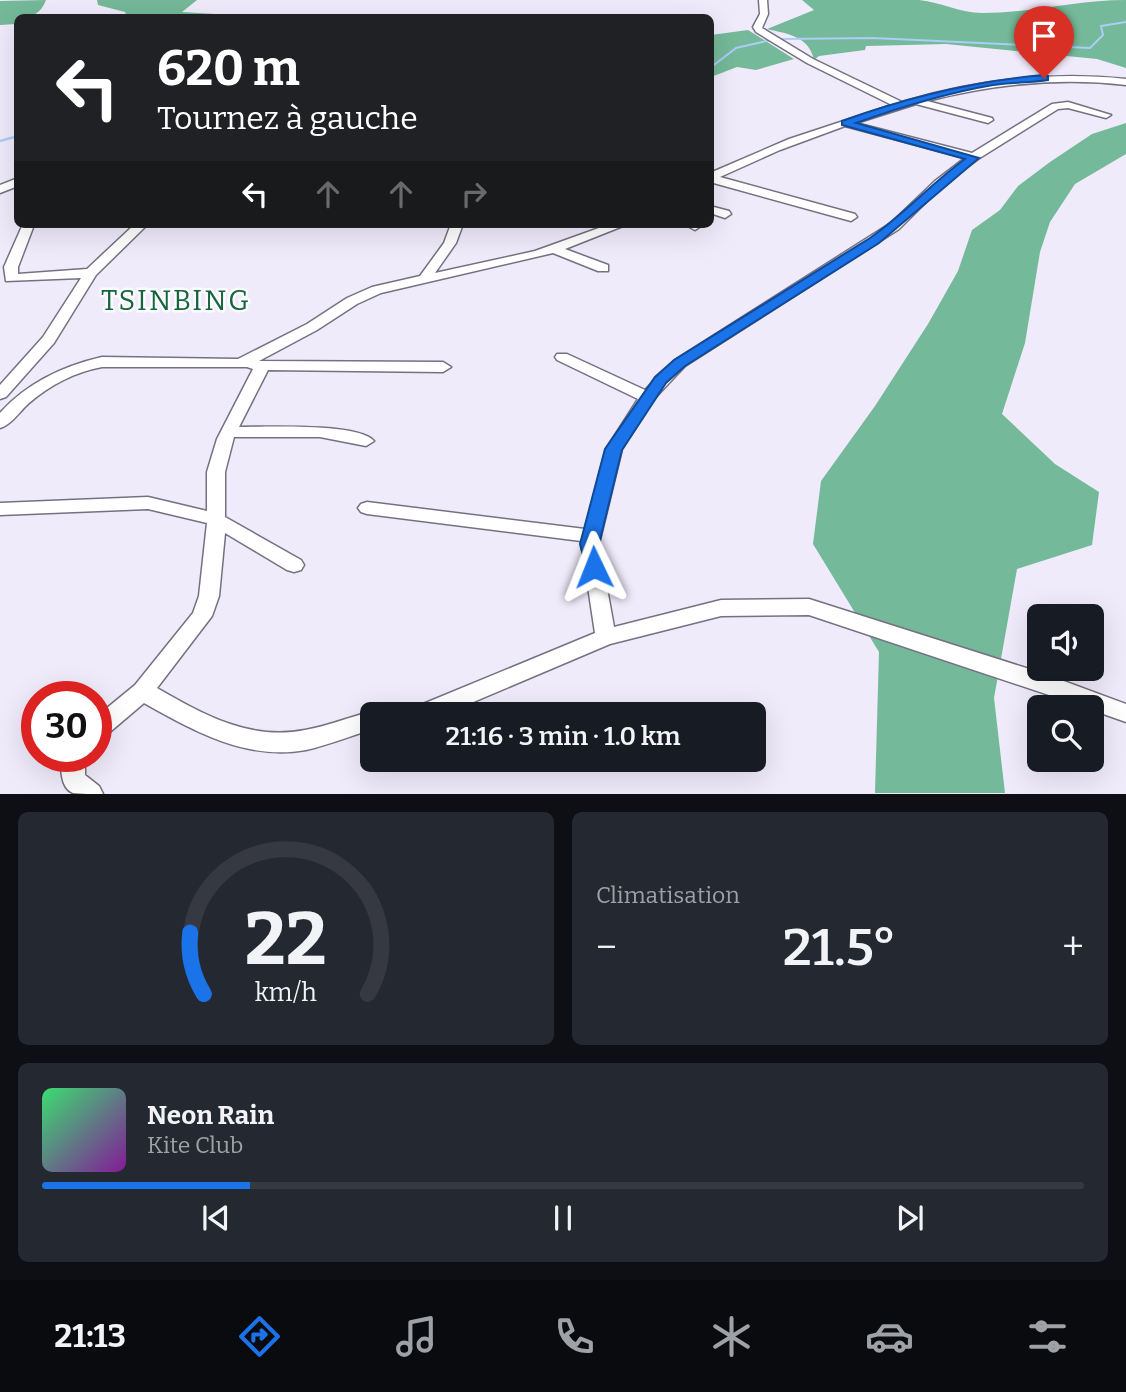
<!DOCTYPE html>
<html lang="fr">
<head>
<meta charset="utf-8">
<style>
	:root { --surface:#171b24; --page:#242831; --text:#f1f3f6; --muted:#9ea1a6; --line:#363941; --accent:#1a73e8 }
	body { margin:0; font-family:Bitter,serif; background:var(--page); color:var(--text); height:100vh; display:flex; flex-direction:column; font-size:26px; white-space:nowrap }
	* { box-sizing:border-box; margin:0 }
	p { font-size:23px; color:var(--muted) }
	.icon { flex:none; width:38px; height:38px; fill:none; stroke:currentColor; stroke-width:2; stroke-linecap:round; stroke-linejoin:round }
	.map { position:relative; height:794px; overflow:hidden }
	.panel { display:flex; flex-direction:column; gap:18px; padding:18px; background:#0d0f14; flex:1 }
	.panel>* { flex:none }
	.guide { position:absolute; left:14px; top:14px; width:700px; height:214px; border-radius:10px; box-shadow:0 7px 28px #0002; background:#202124; color:#fff; overflow:hidden }
	.buttons { position:absolute; left:1027px; top:604px; display:grid; gap:14px }
	.buttons a { display:grid; place-items:center; width:77px; height:77px; border-radius:10px; background:var(--surface); box-shadow:0 7px 28px #0002; font-size:35px }
	.speed { position:absolute; left:21px; top:681px; display:flex; gap:14px; font-size:35px; font-weight:700; text-align:center }
	.speed>* { display:grid; place-content:center; width:91px; height:91px; border-radius:50%; background:var(--surface); box-shadow:0 7px 28px #0002; line-height:1 }
	.speed .limit { border:10px solid #d22; background:#fff; color:#111 }
	.pin { position:absolute; display:grid; place-items:center; width:60px; height:60px; color:#fff; margin:-72px -30px; border-radius:50% 50% 50% 0; rotate:-45deg; box-shadow:0 0 7px #0007 }
	.pin .icon { rotate:45deg }
	.me { position:absolute; width:77px; margin:-38px; rotate:358deg; stroke-linejoin:round; filter:drop-shadow(0 0 5px #0008) }
	.turn { display:flex; align-items:center; gap:24px; height:147px; padding:0 28px; font-size:32px }
	.turn .icon { width:91px; height:91px; stroke-width:2.5 }
	.turn b { display:block; font-size:49px; line-height:60px }
	.lanes { display:flex; align-items:center; height:66px; padding:0 28px; background:#0003; justify-content:center; gap:35px; direction:ltr }
	.lanes .off { opacity:.35 }
	.big { font-size:52px; font-weight:600; line-height:1.1 }
	.panel .tile { flex:1; display:flex; flex-direction:column; justify-content:center; gap:10px; min-width:0; padding:0 24px; border-radius:10px; background:var(--page) }
	.panel .dial { align-items:center; gap:0 }
	.dial svg { height:182px; overflow:visible; fill:none; stroke:var(--line); stroke-width:7; stroke-linecap:round; text-anchor:middle }
	.dial text { fill:var(--text); stroke:none }
	.song { display:flex; align-items:center; gap:21px }
	.cover { width:84px; height:84px; border-radius:10px; background:linear-gradient(135deg,hsl(140 70% 55%),hsl(290 70% 35%)) }
	.played { height:7px; border-radius:4px; background:linear-gradient(90deg,var(--accent) 20%,var(--line) 20%) }
	.keys { display:flex; justify-content:space-around; direction:ltr }
	.heat { display:flex; justify-content:space-between; align-items:center; font-size:38px; direction:ltr }
	.panel .tiles { flex:1; display:grid; gap:18px; grid-template-columns:1fr 1fr }
	.tile:last-child { grid-column:span 2 }
	.trip { position:absolute; left:360px; top:702px; width:406px; height:70px; border-radius:10px; background:var(--surface); box-shadow:0 7px 28px #0002; font-weight:600; line-height:70px; text-align:center }
	.menu { display:flex; height:112px; justify-content:space-around; align-items:center; background:#090b0e; color:var(--muted) }
	.menu .icon { width:49px; height:49px }
	.menu .current { color:var(--accent) }
	.menu b { font-size:32px; color:var(--text) }
	.map>svg:first-child { display:block }
	.forest { fill:#74b999 }
	.lines { fill:none; stroke-linecap:round; stroke-linejoin:round }
	.stream-far1 { stroke:#abcdf6; stroke-width:2 }
	.stream { stroke:#abcdf6; stroke-width:2.5 }
	.minor-casing { stroke:#767180; stroke-width:3 }
	.minor { fill:#fff; fill-rule:evenodd }
	.route { fill:#1a73e8; stroke:#114b97; stroke-width:2 }
	.labels { text-anchor:middle; dominant-baseline:central; stroke-width:5; stroke-linejoin:round; paint-order:stroke }
	.quarter-label { font-size:28px; letter-spacing:2px; fill:#15653d; stroke:#fcfbfe }
</style>
</head>
<body>
<div class="map">
<svg width="1126" height="794" viewBox="0 0 1126 794">
	<rect width="100%" height="100%" fill="#f0ebfb"/>
	<path class="forest" d="M 46,0 C 41,14 31,18 18,18 L 17,24 L 0,25 L 0,1 Z
		M 97,0 L 197,0 L 182,12 L 264,17 L 127,17 L 125,12 L 98,5 Z
		M 802,0 C 841,0 881,0 919,0 C 941,2 960,13 982,13 C 1031,13 1077,0 1126,0 L 1126,68 L 1097,59 L 946,44 L 866,46 L 865,50 L 819,56 L 814,60 C 809,36 788,34 767,29 L 814,10 Z
		M 748,30 L 794,59 L 756,70 L 737,67 L 711,77 L 711,35 Z
		M 1126,123 L 1126,154 L 1075,184 L 1050,222 L 1040,252 L 1025,343 L 1002,414 L 1055,464 L 1099,492 L 1092,545 L 1017,569 L 994,698 L 1005,793 L 875,793 L 879,652 L 813,544 L 821,481 L 875,406 L 928,324 L 958,271 L 972,230 L 1000,210 L 1018,186 L 1050,162 L 1092,134 Z"/>
	<g class="lines">
		<path class="stream-far1" d="M 783,39 L 873,38 L 1090,48 L 1103,35 L 1101,26 L 1126,22
			M 710,68 L 736,48 L 771,40"/>
		<path class="stream" d="M 0,141 L 18,136"/>
		<defs>
			<path id="minor" d="M 759,0 L 767,0 L 768,14 L 762,28 L 813,59 L 902,102 C 976,80 1049,71 1126,79 L 1126,85 C 1058,77 994,84 927,101 L 992,118 L 993,120 L 988,123 L 916,104 L 856,123 L 972,153 L 1052,104 L 1068,102 L 1111,115 L 1106,118 L 1068,108 L 1058,109 L 978,159 L 943,185 L 899,229 L 685,366 L 653,400 L 622,449 L 599,544 L 614,627 L 721,600 L 809,599 L 1042,673 L 1126,704 L 1126,722 L 1092,710 L 1092,707 L 1085,707 L 809,615 L 721,616 L 610,644 L 445,714 L 399,714 L 402,707 L 423,704 L 595,633 L 581,541 L 367,514 L 361,512 L 358,508 L 361,504 L 367,502 L 585,529 L 606,449 L 638,399 L 557,360 L 555,357 L 557,354 L 567,354 L 645,390 L 675,360 L 891,223 L 935,181 L 965,158 L 845,126 L 780,150 L 720,177 L 855,214 L 857,217 L 851,221 L 710,182 L 710,173 L 789,139 L 892,105 L 807,63 L 756,32 L 753,27 L 760,14 Z
				M 18,178 L 18,186 L 0,193 L 0,185 Z
				M 710,206 L 729,211 L 731,214 L 725,218 L 710,213 Z
				M 23,224 L 34,225 L 18,267 L 18,274 L 87,269 L 135,224 L 148,224 L 96,275 L 54,343 L 6,397 L 0,399 L 0,385 L 43,337 L 81,278 L 6,281 L 4,267 Z
				M 451,224 L 463,224 L 456,243 L 435,273 L 535,251 L 610,224 L 628,224 L 565,249 L 608,265 L 608,271 L 598,271 L 553,253 L 381,293 L 357,304 L 317,330 L 259,361 L 443,362 L 451,367 L 443,372 L 268,370 L 239,427 C 265,427 359,423 374,441 L 366,446 L 320,437 L 234,437 L 225,472 L 225,517 L 301,560 L 304,565 L 301,570 L 294,572 L 287,570 L 225,533 L 219,596 L 212,616 L 157,688 C 204,715 250,741 305,730 C 328,726 350,717 373,711 L 381,714 L 373,714 L 373,729 C 350,736 329,745 306,750 C 247,761 194,731 144,703 L 104,737 L 96,739 L 96,717 L 135,685 L 193,613 L 199,596 L 207,523 L 148,509 L 0,515 L 0,503 L 148,497 L 207,511 L 207,472 L 217,439 L 253,369 L 247,367 L 102,367 C 75,372 50,385 29,403 C 20,411 11,425 0,428 L 0,413 C 27,383 63,366 102,357 L 238,359 L 307,324 L 347,298 L 372,287 L 420,276 L 444,243 Z
				M 684,224 L 700,224 L 701,226 L 695,230 Z
				M 63,756 L 87,756 L 85,762 L 85,775 L 99,786 L 103,794 C 94,794 80,794 73,793 C 60,788 60,766 63,756 Z"/>
		</defs>
		<use href="#minor" class="minor-casing"/>
		<use href="#minor" class="minor"/>
	</g>
	<path class="route" d="M 1044,75 L 1048,76 L 1048,80 C 1030,83 1011,82 993,85 C 946,93 901,107 856,123 L 979,158 L 879,243 L 685,366 L 666,383 L 622,450 L 599,544 L 603,567 L 601,572 L 587,572 L 580,544 L 605,449 L 655,377 L 674,360 L 870,238 C 904,214 932,183 965,159 L 842,125 L 842,121 C 908,97 974,81 1044,75 Z"/>
	<g class="labels">
		<g class="quarter-label">
			<text x="176" y="300">TSINBING</text>
		</g>
	</g>
</svg>
<div class="buttons">
<a><svg class="icon" aria-label="sound" viewBox="0 0 24 24"><path d="M4 9h4l5-4v14l-5-4H4zM17 9q2 3 0 6"/></svg></a>
<a><svg class="icon" aria-label="search" viewBox="0 0 24 24"><circle cx="10" cy="10" r="6"/><path d="M15 15l6 6"/></svg></a>
</div>
<div class="speed"><div class="limit">30</div></div>
<div class="pin" style="left:1044px;top:78px;background:#d93025"><svg class="icon" aria-label="arrive" viewBox="0 0 24 24"><path d="M6 21V4h12l-3 4 3 4H6"/></svg></div>
<svg class="me" style="left:594px;top:567px" viewBox="-20 -20 40 40"><path d="M0-17L14 15 0 8-14 15z" fill="#1a73e8" stroke="#fff" stroke-width="4"/></svg>
<div class="trip">21:16 · 3 min · 1.0 km</div>
<div class="guide">
<div class="turn"><svg class="icon" aria-label="left" viewBox="0 0 24 24"><path d="M17 20v-9H6M10 6l-5 5 5 5"/></svg><div><b>620 m</b>Tournez à gauche</div></div>
<div class="lanes"><svg class="icon" aria-label="left" viewBox="0 0 24 24"><path d="M17 20v-9H6M10 6l-5 5 5 5"/></svg><svg class="icon off" aria-label="ahead" viewBox="0 0 24 24"><path d="M12 20V5M6 11l6-6 6 6"/></svg><svg class="icon off" aria-label="ahead" viewBox="0 0 24 24"><path d="M12 20V5M6 11l6-6 6 6"/></svg><svg class="icon off" aria-label="right" viewBox="0 0 24 24"><path d="M7 20v-9h11M14 6l5 5-5 5"/></svg></div>
</div>
</div>
<section class="panel">
<div class="tiles">
<div class="tile dial"><svg viewBox="0 0 100 80">
<path d="M14 69A42 42 0 1 1 86 69"/>
<path d="M14 69A42 42 0 0 1 8 42" stroke="#1a73e8"/>
<text x="50" y="56" font-size="32" font-weight="700">22</text>
<text x="50" y="72" font-size="11">km/h</text>
</svg></div>
<div class="tile"><p>Climatisation</p>
<div class="heat"><a>−</a><b class="big">21.5°</b><a>+</a></div>
</div>
<div class="tile">
<div class="song"><i class="cover"></i><div><b>Neon Rain</b><p>Kite Club</p></div></div>
<div class="played"></div>
<div class="keys"><svg class="icon" aria-label="previous" viewBox="0 0 24 24"><path d="M18 5L8 12l10 7zM5 5v14"/></svg><svg class="icon" aria-label="pause" viewBox="0 0 24 24"><path d="M8 5v14M16 5v14"/></svg><svg class="icon" aria-label="next" viewBox="0 0 24 24"><path d="M6 5l10 7-10 7zM19 5v14"/></svg></div>
</div>
</div>
</section>
<nav class="menu">
<b>21:13</b>
<svg class="icon current" aria-label="directions" viewBox="0 0 24 24"><path d="M12 3l9 9-9 9-9-9zM9 14v-3h6M13 9l2 2-2 2"/></svg>
<svg class="icon" aria-label="music" viewBox="0 0 24 24"><path d="M9 18V5l10-2v13"/><circle cx="6" cy="18" r="3"/><circle cx="16" cy="16" r="3"/></svg>
<svg class="icon" aria-label="phone" viewBox="0 0 24 24"><path d="M5 4h4l2 5-3 2q2 4 5 5l2-3 5 2v4C11 20 4 13 5 4z"/></svg>
<svg class="icon" aria-label="climate" viewBox="0 0 24 24"><path d="M12 3v18M4 7l16 10M4 17L20 7"/></svg>
<svg class="icon" aria-label="car" viewBox="0 0 24 24"><path d="M5 17H2v-5l4-1 3-4h7l3 4 3 1v5h-3M9 17h6M6 11h13"/><circle cx="7" cy="17" r="2"/><circle cx="17" cy="17" r="2"/></svg>
<svg class="icon" aria-label="filters" viewBox="0 0 24 24"><path d="M4 7h16M4 17h16"/><circle cx="9" cy="7" r="2"/><circle cx="15" cy="17" r="2"/></svg>
</nav>
</body>
</html>
